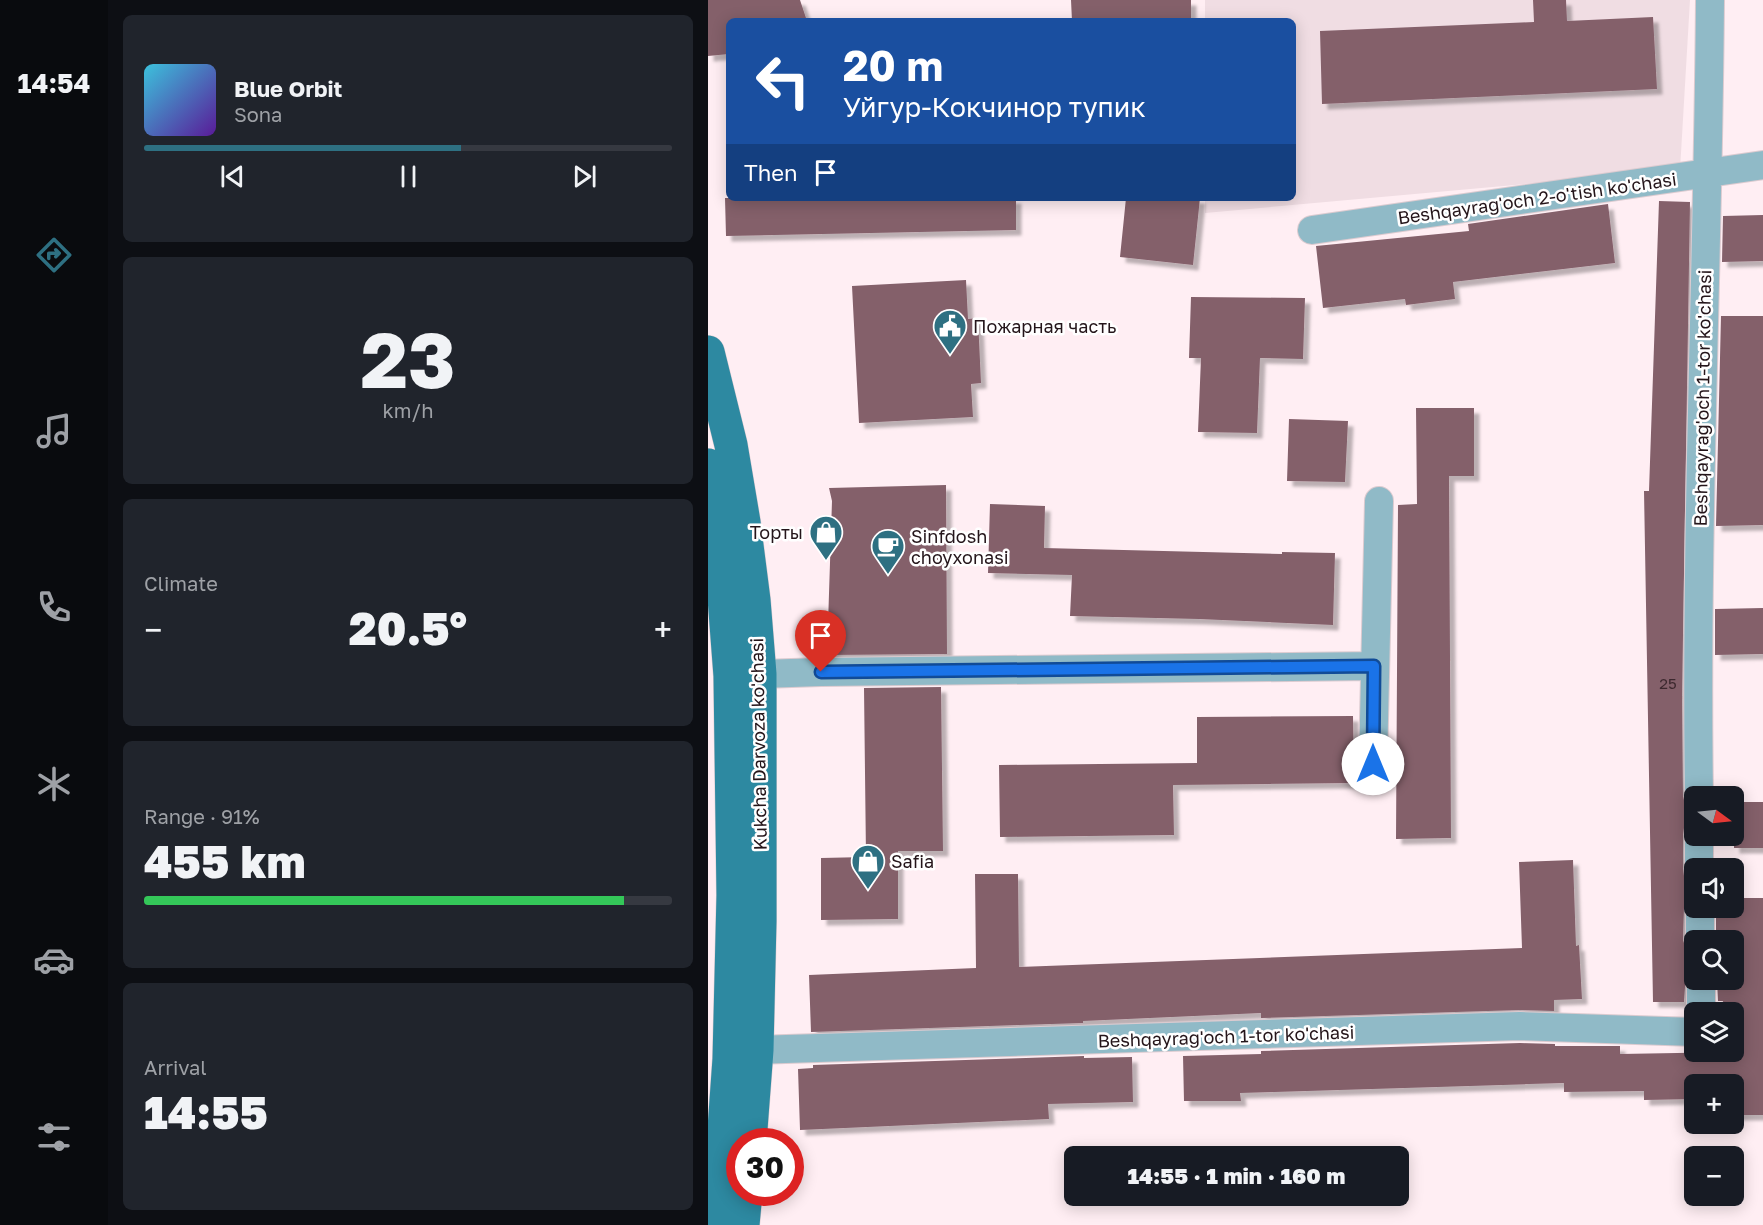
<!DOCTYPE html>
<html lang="en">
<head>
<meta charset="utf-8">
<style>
	:root { --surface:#171b24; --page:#20242c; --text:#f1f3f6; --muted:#9ea1a6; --line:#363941; --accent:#2e7082 }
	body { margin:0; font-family:"Golos Text",sans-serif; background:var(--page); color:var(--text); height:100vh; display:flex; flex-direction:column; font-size:22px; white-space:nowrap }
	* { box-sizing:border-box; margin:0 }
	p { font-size:20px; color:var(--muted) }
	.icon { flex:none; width:33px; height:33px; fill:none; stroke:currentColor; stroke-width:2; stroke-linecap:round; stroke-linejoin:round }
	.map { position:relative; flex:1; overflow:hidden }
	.drawer { display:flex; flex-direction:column; gap:15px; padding:15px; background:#0d0f14; width:600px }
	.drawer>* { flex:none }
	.banner { position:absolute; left:18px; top:18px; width:570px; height:183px; border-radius:9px; box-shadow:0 3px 15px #0003; background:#1a4fa0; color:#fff; overflow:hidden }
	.needle { width:39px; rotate:105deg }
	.controls { position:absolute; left:976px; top:786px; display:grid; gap:12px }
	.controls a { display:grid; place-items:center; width:60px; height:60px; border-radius:9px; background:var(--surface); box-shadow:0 3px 15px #0003; font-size:30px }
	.speed { position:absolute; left:18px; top:1128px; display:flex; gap:12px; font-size:30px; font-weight:700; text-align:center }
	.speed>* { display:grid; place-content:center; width:78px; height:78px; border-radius:50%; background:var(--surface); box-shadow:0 3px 15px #0003; line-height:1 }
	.speed .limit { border:9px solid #d22; background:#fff; color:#111 }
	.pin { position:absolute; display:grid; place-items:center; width:51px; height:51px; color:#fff; margin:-62px -26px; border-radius:50% 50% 50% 0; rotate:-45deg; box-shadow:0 0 6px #0007 }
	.pin .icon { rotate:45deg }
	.me { position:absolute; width:66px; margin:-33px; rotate:0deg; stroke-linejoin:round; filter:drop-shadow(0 0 4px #0008) }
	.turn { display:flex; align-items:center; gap:21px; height:126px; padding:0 18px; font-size:27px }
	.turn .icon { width:78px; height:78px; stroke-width:2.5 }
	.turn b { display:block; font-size:42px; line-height:51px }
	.then { display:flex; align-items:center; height:57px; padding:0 18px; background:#0003; gap:12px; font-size:22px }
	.big { font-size:45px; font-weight:800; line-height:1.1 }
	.drawer .widget { flex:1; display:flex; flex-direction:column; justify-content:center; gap:9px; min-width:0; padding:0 21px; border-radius:9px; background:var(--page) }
	.drawer .dial { align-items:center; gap:0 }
	.dial b { font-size:78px; line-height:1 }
	.song { display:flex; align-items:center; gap:18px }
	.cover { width:72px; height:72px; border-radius:9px; background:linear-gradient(135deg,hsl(190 70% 55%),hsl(270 70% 35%)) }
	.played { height:6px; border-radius:3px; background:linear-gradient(90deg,var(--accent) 60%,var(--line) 60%) }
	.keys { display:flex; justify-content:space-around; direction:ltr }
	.heat { display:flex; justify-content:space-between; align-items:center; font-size:33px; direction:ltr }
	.charge { height:9px; border-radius:4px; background:linear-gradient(90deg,#34c759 91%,var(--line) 0) }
	.trip { position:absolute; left:356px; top:1146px; width:345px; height:60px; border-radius:9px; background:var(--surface); box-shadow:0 3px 15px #0003; font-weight:800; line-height:60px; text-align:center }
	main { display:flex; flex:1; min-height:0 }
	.tab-bar { display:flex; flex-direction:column; width:108px; justify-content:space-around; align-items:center; background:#090b0e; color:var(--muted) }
	.tab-bar .icon { width:42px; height:42px }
	.tab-bar .selected { color:var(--accent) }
	.tab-bar b { font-size:27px; color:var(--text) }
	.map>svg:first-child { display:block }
	.built { fill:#f0dde3 }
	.building { fill:#84606b; filter:url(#shadow) }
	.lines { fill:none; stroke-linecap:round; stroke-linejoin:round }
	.street-casing { stroke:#dccbd0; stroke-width:30 }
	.primary-casing { stroke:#dccbd0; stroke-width:34 }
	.street { stroke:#90bac7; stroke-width:28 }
	.primary { stroke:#2d89a1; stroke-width:33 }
	.route-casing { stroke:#114b97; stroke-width:15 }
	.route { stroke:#1a73e8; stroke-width:10 }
	.labels { text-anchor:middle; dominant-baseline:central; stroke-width:5; stroke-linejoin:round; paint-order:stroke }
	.number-label { font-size:15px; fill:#3c282e }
	.street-label { font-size:18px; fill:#24151a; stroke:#fff }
	.poi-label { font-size:18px; fill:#24151a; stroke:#fff; text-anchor:start }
</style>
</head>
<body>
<main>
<nav class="tab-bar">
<b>14:54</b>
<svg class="icon selected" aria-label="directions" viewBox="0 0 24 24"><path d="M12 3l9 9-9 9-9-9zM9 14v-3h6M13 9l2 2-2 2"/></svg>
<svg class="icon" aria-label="music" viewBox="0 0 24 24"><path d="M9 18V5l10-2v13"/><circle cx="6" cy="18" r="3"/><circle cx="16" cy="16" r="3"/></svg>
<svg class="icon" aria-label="phone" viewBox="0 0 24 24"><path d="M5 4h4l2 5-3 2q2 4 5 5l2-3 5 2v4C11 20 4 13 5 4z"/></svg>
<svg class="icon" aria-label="climate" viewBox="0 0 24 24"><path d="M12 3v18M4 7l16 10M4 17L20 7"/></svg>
<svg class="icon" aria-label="car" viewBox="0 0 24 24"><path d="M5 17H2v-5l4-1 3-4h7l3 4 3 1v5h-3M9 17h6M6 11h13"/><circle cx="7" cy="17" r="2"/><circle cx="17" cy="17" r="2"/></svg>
<svg class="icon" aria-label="filters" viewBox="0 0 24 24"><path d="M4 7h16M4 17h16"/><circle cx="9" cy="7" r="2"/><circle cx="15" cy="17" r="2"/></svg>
</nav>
<section class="drawer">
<div class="widget">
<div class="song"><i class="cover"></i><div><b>Blue Orbit</b><p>Sona</p></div></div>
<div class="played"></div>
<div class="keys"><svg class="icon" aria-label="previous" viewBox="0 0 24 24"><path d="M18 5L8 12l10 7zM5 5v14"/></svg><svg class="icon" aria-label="pause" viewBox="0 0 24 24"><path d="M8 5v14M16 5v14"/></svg><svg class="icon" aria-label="next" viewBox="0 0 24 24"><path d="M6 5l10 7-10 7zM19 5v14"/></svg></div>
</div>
<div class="widget dial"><b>23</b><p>km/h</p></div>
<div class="widget"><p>Climate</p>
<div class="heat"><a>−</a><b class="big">20.5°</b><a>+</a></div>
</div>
<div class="widget"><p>Range · 91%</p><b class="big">455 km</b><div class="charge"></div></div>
<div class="widget"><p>Arrival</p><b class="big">14:55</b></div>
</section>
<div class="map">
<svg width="1055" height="1225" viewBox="0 0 1055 1225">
	<defs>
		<filter id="shadow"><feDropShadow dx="5.5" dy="5.5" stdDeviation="1.5" flood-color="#0004"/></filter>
	</defs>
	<rect width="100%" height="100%" fill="#ffeef3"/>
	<path class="built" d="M 497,0 L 982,0 L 972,170 L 497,213 L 497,198 L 585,198 L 585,21 L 497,21 Z"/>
	<path class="building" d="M 0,0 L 92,0 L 99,21 L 21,21 L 21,54 L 0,56 Z
		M 363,0 L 483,0 L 483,21 L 364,21 Z
		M 825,0 L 858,0 L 859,21 L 945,17 L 949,89 L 614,104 L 612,31 L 826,22 Z
		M 17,198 L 308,198 L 308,230 L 18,236 Z
		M 418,198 L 492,198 L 485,265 L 412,257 Z
		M 951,201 L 982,202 L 974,697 L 975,796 L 977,804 L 981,809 L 982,823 L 976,828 L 975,835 L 975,868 L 976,876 L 982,882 L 983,895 L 977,900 L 976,907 L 975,940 L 978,949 L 987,955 L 987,965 L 978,972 L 976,1002 L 945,1002 L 936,491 L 941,491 Z
		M 900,204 L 907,263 L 745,282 L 747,299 L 698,305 L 697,299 L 615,308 L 608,246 L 761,231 L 760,224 Z
		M 1055,215 L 1055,261 L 1014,262 L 1015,216 Z
		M 258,280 L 260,319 L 270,318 L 273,383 L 263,384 L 265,417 L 151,423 L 144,286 Z
		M 483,297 L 597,298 L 595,359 L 552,358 L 549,433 L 490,432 L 493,358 L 481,358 Z
		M 1013,316 L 1055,316 L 1055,525 L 1008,526 Z
		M 708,408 L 766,408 L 766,476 L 741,476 L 743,838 L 688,839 L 690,505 L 709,504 Z
		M 581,419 L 640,421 L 637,482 L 579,481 Z
		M 238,485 L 239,654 L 119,655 L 124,501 L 121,488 Z
		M 282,504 L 337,506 L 336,548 L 574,554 L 574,552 L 627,553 L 625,625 L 491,619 L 362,616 L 364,575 L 280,573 Z
		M 1055,608 L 1055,654 L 1007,655 L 1007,609 Z
		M 233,687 L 235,851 L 190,851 L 190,919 L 113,920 L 113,858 L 158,857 L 156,688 Z
		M 645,716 L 646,783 L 465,785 L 466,835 L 292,837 L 291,765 L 489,763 L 489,717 Z
		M 1026,802 L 1055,802 L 1055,848 L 1026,848 Z
		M 865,860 L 868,946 L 871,945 L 874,999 L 846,1000 L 846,1011 L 812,1010 L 553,1018 L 553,1013 L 375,1021 L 375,1023 L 103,1032 L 101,975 L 268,968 L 267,874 L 310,874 L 311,967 L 814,948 L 811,862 Z
		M 1026,898 L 1055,898 L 1055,1115 L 1026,1115 L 1026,1084 L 987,1084 L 987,1099 L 936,1100 L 936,1091 L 856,1092 L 856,1083 L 532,1093 L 533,1101 L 476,1101 L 475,1056 L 553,1054 L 553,1051 L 812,1043 L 847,1044 L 847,1046 L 912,1046 L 912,1054 L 1026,1052 L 1026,1012 L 1016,1012 L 1015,1001 L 1010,1001 L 1009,980 L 1026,980 L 1026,940 L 1008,940 L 1008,908 L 1026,908 Z
		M 376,1056 L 376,1058 L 424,1057 L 425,1102 L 340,1104 L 341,1119 L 92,1130 L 90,1069 L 105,1068 L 105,1065 Z"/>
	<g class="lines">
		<defs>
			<path id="street" d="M 604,230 L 1055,165
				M 29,675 L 113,672 L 666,666
				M 665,764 L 671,501
				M 991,796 C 987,531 1000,266 1002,0
				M 991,836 L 991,868
				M 992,908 L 992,940
				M 993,980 L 993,1012
				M 49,1050 L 812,1026 L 987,1032"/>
			<path id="primary" d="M 0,352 L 23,445 L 36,522 L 46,600 L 52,674 L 52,921 L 49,1050 L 42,1142
				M 0,465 L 10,520 L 22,676 L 25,895 L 21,1059 L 9,1225
				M 35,1225 L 38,1192"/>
		</defs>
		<use href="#street" class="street-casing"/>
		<use href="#primary" class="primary-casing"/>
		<use href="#street" class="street"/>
		<use href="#primary" class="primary"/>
	</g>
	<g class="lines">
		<defs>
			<path id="route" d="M 113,672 L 666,666 L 665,764"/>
		</defs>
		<use href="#route" class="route-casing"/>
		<use href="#route" class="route"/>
	</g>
	<defs>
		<symbol id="civic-pin" viewBox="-11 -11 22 30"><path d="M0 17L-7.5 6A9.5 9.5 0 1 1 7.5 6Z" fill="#2e7082" stroke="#fff"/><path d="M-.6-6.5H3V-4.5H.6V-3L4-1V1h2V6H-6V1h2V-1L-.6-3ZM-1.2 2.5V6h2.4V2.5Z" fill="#fff"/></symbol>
		<symbol id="shop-pin" viewBox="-11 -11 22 30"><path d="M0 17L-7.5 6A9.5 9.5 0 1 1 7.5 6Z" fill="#2e7082" stroke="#fff"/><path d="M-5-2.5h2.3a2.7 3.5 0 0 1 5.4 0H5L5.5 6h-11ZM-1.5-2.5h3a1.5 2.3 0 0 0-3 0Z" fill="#fff"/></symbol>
		<symbol id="cafe-pin" viewBox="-11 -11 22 30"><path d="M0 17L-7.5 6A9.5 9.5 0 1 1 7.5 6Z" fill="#2e7082" stroke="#fff"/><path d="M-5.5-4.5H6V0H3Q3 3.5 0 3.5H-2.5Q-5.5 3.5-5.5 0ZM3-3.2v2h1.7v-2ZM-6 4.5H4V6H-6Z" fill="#fff"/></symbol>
	</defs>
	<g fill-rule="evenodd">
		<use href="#civic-pin" x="223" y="307" width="38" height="52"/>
		<use href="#shop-pin" x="99" y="513" width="38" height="52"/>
		<use href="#cafe-pin" x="161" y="527" width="38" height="52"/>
		<use href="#shop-pin" x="141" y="842" width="38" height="52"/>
	</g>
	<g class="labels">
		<g class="number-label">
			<text x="960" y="683">25</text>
		</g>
		<g class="street-label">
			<text transform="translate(829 198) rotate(-8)">Beshqayrag'och 2-o'tish ko'chasi</text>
			<text transform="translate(994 398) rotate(-89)">Beshqayrag'och 1-tor ko'chasi</text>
			<text transform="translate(50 744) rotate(-91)">Kukcha Darvoza ko'chasi</text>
			<text transform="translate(518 1036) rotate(-2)">Beshqayrag'och 1-tor ko'chasi</text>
		</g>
		<g class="poi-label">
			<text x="265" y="326">Пожарная часть</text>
			<text x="95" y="532" text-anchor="end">Торты</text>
			<text x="203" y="536">Sinfdosh<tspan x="203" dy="21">choyxonasi</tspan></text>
			<text x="183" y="861">Safia</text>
		</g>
	</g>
</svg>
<div class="controls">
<a><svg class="needle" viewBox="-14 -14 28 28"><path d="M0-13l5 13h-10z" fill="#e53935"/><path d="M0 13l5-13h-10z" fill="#9ea1a6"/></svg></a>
<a><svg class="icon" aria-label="sound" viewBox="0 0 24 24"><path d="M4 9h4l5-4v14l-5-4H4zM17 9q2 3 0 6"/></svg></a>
<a><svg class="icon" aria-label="search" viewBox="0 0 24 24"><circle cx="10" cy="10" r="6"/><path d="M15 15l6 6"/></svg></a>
<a><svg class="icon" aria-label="layers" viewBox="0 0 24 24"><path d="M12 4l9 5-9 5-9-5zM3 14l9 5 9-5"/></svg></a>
<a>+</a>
<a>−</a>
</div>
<div class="speed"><div class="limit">30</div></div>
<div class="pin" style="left:113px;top:672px;background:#d93025"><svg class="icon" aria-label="arrive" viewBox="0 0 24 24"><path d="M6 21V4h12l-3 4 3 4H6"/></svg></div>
<svg class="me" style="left:665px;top:764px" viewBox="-20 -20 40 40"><circle r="19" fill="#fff"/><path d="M0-13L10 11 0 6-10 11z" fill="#1a73e8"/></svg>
<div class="trip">14:55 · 1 min · 160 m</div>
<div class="banner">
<div class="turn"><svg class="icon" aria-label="left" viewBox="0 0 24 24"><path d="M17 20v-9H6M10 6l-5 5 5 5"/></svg><div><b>20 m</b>Уйгур-Кокчинор тупик</div></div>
<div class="then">Then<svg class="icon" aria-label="arrive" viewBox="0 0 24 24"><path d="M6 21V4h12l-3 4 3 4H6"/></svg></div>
</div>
</div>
</main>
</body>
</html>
